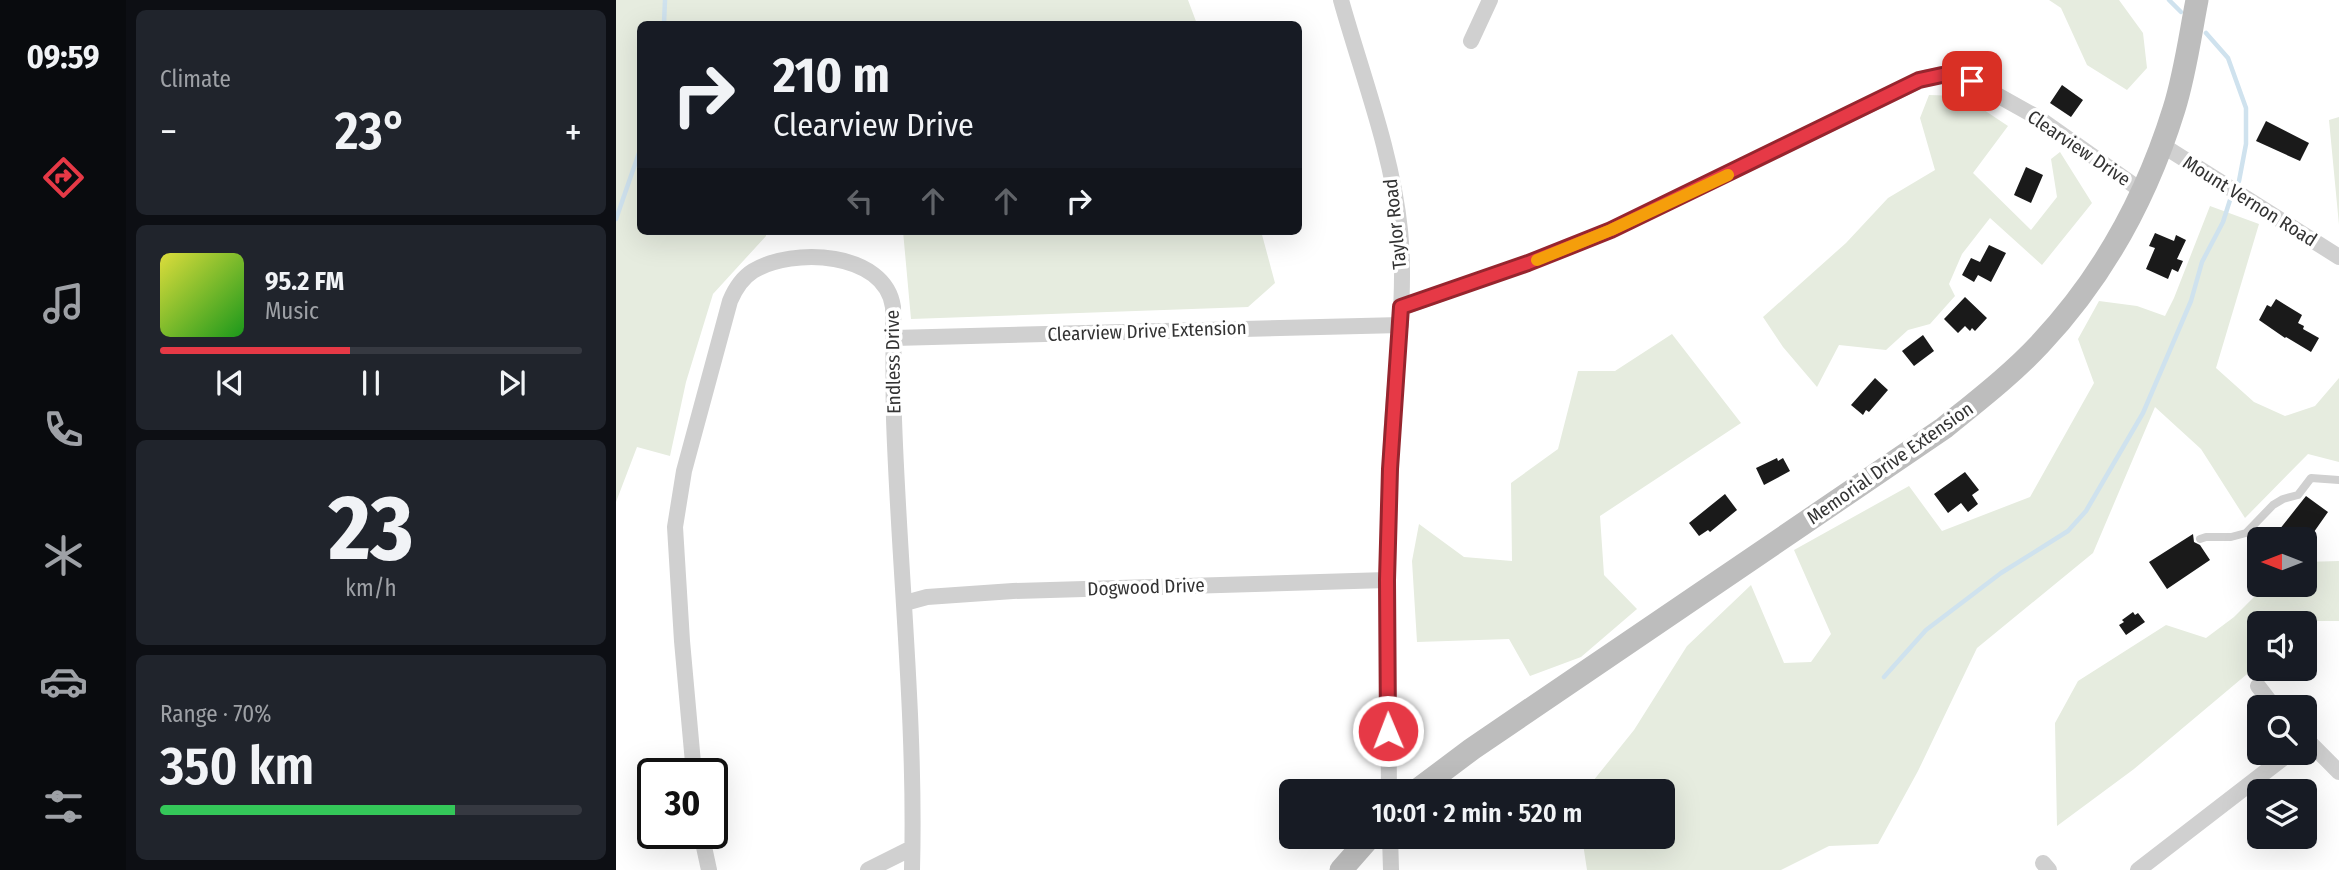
<!DOCTYPE html>
<html lang="en">
<head>
<meta charset="utf-8">
<style>
	:root { --surface:#171b24; --page:#20242c; --text:#f1f3f6; --muted:#9ea1a6; --line:#363941; --accent:#e63946 }
	body { margin:0; font-family:"Fira Sans Condensed",sans-serif; background:var(--page); color:var(--text); height:100vh; display:flex; flex-direction:column; font-size:26px; white-space:nowrap }
	* { box-sizing:border-box; margin:0 }
	p { font-size:23px; color:var(--muted) }
	.icon { flex:none; width:38px; height:38px; fill:none; stroke:currentColor; stroke-width:2; stroke-linecap:round; stroke-linejoin:round }
	.map { position:relative; flex:1; overflow:hidden }
	.side { display:flex; flex-direction:column; gap:10px; padding:10px; background:#0d0f14; width:490px }
	.side>* { flex:none }
	.guide { position:absolute; left:21px; top:21px; width:665px; height:214px; border-radius:10px; box-shadow:0 7px 28px #0002; background:#171b24; color:var(--text); overflow:hidden }
	.needle { width:46px; rotate:270deg }
	.tools { position:absolute; left:1631px; top:527px; display:grid; gap:14px }
	.tools a { display:grid; place-items:center; width:70px; height:70px; border-radius:10px; background:var(--surface); box-shadow:0 7px 28px #0002; font-size:35px }
	.speed { position:absolute; left:21px; top:758px; display:flex; gap:14px; font-size:35px; font-weight:700; text-align:center }
	.speed>* { display:grid; place-content:center; width:91px; height:91px; border-radius:50%; background:var(--surface); box-shadow:0 7px 28px #0002; line-height:1 }
	.speed .limit { border:4px solid #111; border-radius:10px; background:#fff; color:#111 }
	.pin { position:absolute; display:grid; place-items:center; width:60px; height:60px; color:#fff; margin:-30px; border-radius:14px; box-shadow:0 4px 10px #0006 }
	.me { position:absolute; width:77px; margin:-38px; rotate:359deg; stroke-linejoin:round; filter:drop-shadow(0 0 5px #0008) }
	.turn { display:flex; align-items:center; gap:24px; height:147px; padding:0 21px; font-size:32px }
	.turn .icon { width:91px; height:91px; stroke-width:2.5 }
	.turn b { display:block; font-size:49px; line-height:60px }
	.lanes { display:flex; align-items:center; height:66px; padding:0 21px; background:#0003; justify-content:center; gap:35px; direction:ltr }
	.lanes .off { opacity:.35 }
	.big { font-size:52px; font-weight:600; line-height:1.1 }
	.side .card { flex:1; display:flex; flex-direction:column; justify-content:center; gap:10px; min-width:0; padding:0 24px; border-radius:10px; background:var(--page) }
	.side .dial { align-items:center; gap:0 }
	.dial b { font-size:91px; line-height:1 }
	.song { display:flex; align-items:center; gap:21px }
	.cover { width:84px; height:84px; border-radius:10px; background:linear-gradient(135deg,hsl(60 70% 55%),hsl(120 70% 35%)) }
	.played { height:7px; border-radius:4px; background:linear-gradient(90deg,var(--accent) 45%,var(--line) 45%) }
	.keys { display:flex; justify-content:space-around; direction:ltr }
	.heat { display:flex; justify-content:space-between; align-items:center; font-size:38px; direction:ltr }
	.charge { height:10px; border-radius:5px; background:linear-gradient(90deg,#34c759 70%,var(--line) 0) }
	.trip { position:absolute; left:663px; top:779px; width:396px; height:70px; border-radius:10px; background:var(--surface); box-shadow:0 7px 28px #0002; font-weight:600; line-height:70px; text-align:center }
	main { display:flex; flex:1; min-height:0 }
	.tabs { display:flex; flex-direction:column; width:126px; justify-content:space-around; align-items:center; background:#090b0e; color:var(--muted) }
	.tabs .icon { width:49px; height:49px }
	.tabs .active { color:var(--accent) }
	.tabs b { font-size:32px; color:var(--text) }
	.map>svg:first-child { display:block }
	.green { fill:#e6ecdf }
	.lines { fill:none; stroke-linecap:round; stroke-linejoin:round }
	.stream { stroke:#cfe2ee; stroke-width:4.5 }
	.building { fill:#1a1a1a }
	.lane { stroke:#d0d0d0; stroke-width:8 }
	.street { stroke:#d0d0d0; stroke-width:16 }
	.secondary { stroke:#bdbdbd; stroke-width:23 }
	.route-casing { stroke:#96252e; stroke-width:18 }
	.route { stroke:#e63946; stroke-width:12 }
	.slow { stroke:#f59e0b; stroke-width:12 }
	.labels { text-anchor:middle; dominant-baseline:central; stroke-width:7; stroke-linejoin:round; paint-order:stroke }
	.street-label { font-size:19px; fill:#333; stroke:#fff }
</style>
</head>
<body>
<main>
<nav class="tabs">
<b>09:59</b>
<svg class="icon active" aria-label="directions" viewBox="0 0 24 24"><path d="M12 3l9 9-9 9-9-9zM9 14v-3h6M13 9l2 2-2 2"/></svg>
<svg class="icon" aria-label="music" viewBox="0 0 24 24"><path d="M9 18V5l10-2v13"/><circle cx="6" cy="18" r="3"/><circle cx="16" cy="16" r="3"/></svg>
<svg class="icon" aria-label="phone" viewBox="0 0 24 24"><path d="M5 4h4l2 5-3 2q2 4 5 5l2-3 5 2v4C11 20 4 13 5 4z"/></svg>
<svg class="icon" aria-label="climate" viewBox="0 0 24 24"><path d="M12 3v18M4 7l16 10M4 17L20 7"/></svg>
<svg class="icon" aria-label="car" viewBox="0 0 24 24"><path d="M5 17H2v-5l4-1 3-4h7l3 4 3 1v5h-3M9 17h6M6 11h13"/><circle cx="7" cy="17" r="2"/><circle cx="17" cy="17" r="2"/></svg>
<svg class="icon" aria-label="filters" viewBox="0 0 24 24"><path d="M4 7h16M4 17h16"/><circle cx="9" cy="7" r="2"/><circle cx="15" cy="17" r="2"/></svg>
</nav>
<section class="side">
<div class="card"><p>Climate</p>
<div class="heat"><a>−</a><b class="big">23°</b><a>+</a></div>
</div>
<div class="card">
<div class="song"><i class="cover"></i><div><b>95.2 FM</b><p>Music</p></div></div>
<div class="played"></div>
<div class="keys"><svg class="icon" aria-label="previous" viewBox="0 0 24 24"><path d="M18 5L8 12l10 7zM5 5v14"/></svg><svg class="icon" aria-label="pause" viewBox="0 0 24 24"><path d="M8 5v14M16 5v14"/></svg><svg class="icon" aria-label="next" viewBox="0 0 24 24"><path d="M6 5l10 7-10 7zM19 5v14"/></svg></div>
</div>
<div class="card dial"><b>23</b><p>km/h</p></div>
<div class="card"><p>Range · 70%</p><b class="big">350 km</b><div class="charge"></div></div>
</section>
<div class="map">
<svg width="1723" height="870" viewBox="0 0 1723 870">
	<rect width="100%" height="100%" fill="#fff"/>
	<path class="green" d="M 0,0 L 572,0 L 581,24 L 24,24 L 24,231 L 150,231 L 150,236 L 97,294 L 70,382 L 54,456 L 21,447 L 0,502 Z
		M 1433,0 L 1503,0 L 1527,33 L 1531,68 L 1511,90 L 1471,65 L 1445,8 Z
		M 1313,95 L 1347,96 L 1392,126 L 1357,173 L 1415,230 L 1441,197 L 1435,159 L 1444,152 L 1476,203 L 1426,265 L 1374,218 L 1346,254 L 1333,284 L 1339,296 L 1314,324 L 1292,330 L 1270,350 L 1223,345 L 1201,387 L 1167,347 L 1147,317 L 1230,243 L 1272,198 L 1319,170 L 1304,118 Z
		M 1723,117 L 1723,225 L 1713,120 Z
		M 1594,206 L 1643,224 L 1600,368 L 1638,402 L 1669,416 L 1699,406 L 1723,378 L 1723,462 L 1692,454 L 1629,518 L 1585,449 L 1539,407 L 1477,553 L 1361,648 L 1302,771 L 1262,844 L 1213,846 L 1165,870 L 971,870 L 966,837 L 1046,836 L 1046,791 L 969,791 L 1018,730 L 1071,646 L 1135,585 L 1168,663 L 1195,662 L 1215,634 L 1178,550 L 1293,486 L 1326,531 L 1414,497 L 1478,383 L 1462,339 L 1483,301 L 1521,306 L 1549,316 L 1558,298 Z
		M 287,231 L 645,231 L 659,283 L 632,307 L 295,319 Z
		M 1056,334 L 1125,423 L 984,516 L 988,575 L 1021,609 L 965,657 L 914,676 L 893,639 L 801,642 L 796,561 L 803,524 L 848,557 L 896,561 L 895,483 L 942,449 L 962,371 L 999,371 Z
		M 1723,561 L 1723,621 L 1698,621 L 1689,628 L 1689,623 L 1643,623 L 1643,664 L 1518,769 L 1441,826 L 1439,723 L 1462,681 L 1550,625 L 1590,638 L 1618,617 L 1650,585 L 1689,584 L 1689,562 Z"/>
	<g class="lines">
		<path class="stream" d="M 1553,0 L 1565,12
			M 48,24 L 49,0
			M 1590,33 L 1612,58 L 1630,108 L 1630,144 L 1623,181
			M 0,219 L 24,150
			M 1268,677 L 1310,630 L 1385,573 L 1452,531 L 1470,511 L 1527,413 L 1575,301 L 1586,262 L 1607,222 L 1614,200"/>
	</g>
	<path class="building" d="M 1446,85 L 1467,100 L 1455,117 L 1434,103 Z
		M 1650,121 L 1693,143 L 1684,161 L 1640,141 Z
		M 1410,167 L 1427,175 L 1415,203 L 1398,195 Z
		M 1539,233 L 1558,241 L 1560,235 L 1570,240 L 1561,259 L 1567,261 L 1562,272 L 1556,269 L 1552,279 L 1530,269 L 1539,248 L 1533,246 Z
		M 1373,245 L 1390,253 L 1375,282 L 1362,275 L 1358,282 L 1346,275 L 1355,258 L 1364,262 Z
		M 1349,297 L 1371,318 L 1359,331 L 1356,328 L 1354,331 L 1349,326 L 1342,333 L 1328,319 Z
		M 1660,299 L 1686,315 L 1682,323 L 1688,326 L 1687,329 L 1703,338 L 1695,352 L 1670,337 L 1669,338 L 1643,320 L 1651,305 L 1655,307 Z
		M 1307,335 L 1318,351 L 1298,366 L 1286,351 Z
		M 1259,378 L 1272,390 L 1253,412 L 1250,410 L 1247,415 L 1235,405 Z
		M 1161,458 L 1162,461 L 1167,458 L 1174,471 L 1148,485 L 1140,468 Z
		M 1349,472 L 1363,490 L 1356,495 L 1362,504 L 1352,512 L 1345,503 L 1332,513 L 1318,494 Z
		M 1109,494 L 1121,510 L 1094,532 L 1092,530 L 1083,536 L 1073,523 Z
		M 1690,496 L 1712,512 L 1693,539 L 1675,539 L 1663,530 Z
		M 1577,534 L 1578,542 L 1584,545 L 1594,560 L 1551,589 L 1533,562 Z
		M 1517,612 L 1519,615 L 1522,613 L 1529,622 L 1510,635 L 1503,625 L 1508,622 L 1506,620 Z"/>
	<g class="lines">
		<path class="lane" d="M 1584,539 L 1590,537 L 1615,537 L 1630,533 L 1657,505 L 1667,499 L 1682,495 L 1695,478 L 1723,480"/>
		<path class="street" d="M 725,0 C 746,75 776,152 784,230 C 791,301 778,371 775,442 C 770,558 772,675 773,791
			M 855,41 L 874,0
			M 1546,145 L 1723,257
			M 785,308 L 930,256 L 995,230 L 1309,78 L 1326,75 L 1356,81 L 1424,119 L 1526,191
			M 278,338 L 785,325
			M 289,603 L 311,597 L 397,591 L 771,580
			M 1642,686 L 1658,707
			M 1689,738 L 1723,772
			M 78,774 L 66,641 L 59,527 L 68,471 L 114,301 C 119,289 126,278 137,271 C 176,247 269,251 277,307 C 278,344 277,381 278,419 C 283,569 300,719 296,870
			M 85,833 L 93,870
			M 774,836 L 775,870
			M 1427,863 L 1433,870
			M 252,870 L 296,848
			M 1522,870 L 1675,752"/>
		<path class="secondary" d="M 800,791 L 856,749 L 1328,428 C 1361,401 1395,375 1424,344 C 1487,277 1531,196 1558,109 C 1569,74 1574,36 1581,0
			M 725,870 L 755,836"/>
	</g>
	<g class="lines">
		<defs>
			<path id="route" d="M 772,731 L 771,580 L 774,469 L 785,307 L 912,263 L 995,230 L 1303,80 L 1326,75 L 1356,81"/>
		</defs>
		<use href="#route" class="route-casing"/>
		<use href="#route" class="route"/>
		<path class="slow" d="M 921,260 L 995,230 L 1112,175"/>
	</g>
	<g class="labels">
		<g class="street-label">
			<text transform="translate(1463 148) rotate(34)">Clearview Drive</text>
			<text transform="translate(1634 201) rotate(32)">Mount Vernon Road</text>
			<text transform="translate(779 224) rotate(-96)">Taylor Road</text>
			<text transform="translate(531 331) rotate(-2)">Clearview Drive Extension</text>
			<text transform="translate(277 362) rotate(-91)">Endless Drive</text>
			<text transform="translate(1274 463) rotate(-35)">Memorial Drive Extension</text>
			<text transform="translate(530 587) rotate(-2)">Dogwood Drive</text>
		</g>
	</g>
</svg>
<div class="tools">
<a><svg class="needle" viewBox="-14 -14 28 28"><path d="M0-13l5 13h-10z" fill="#e53935"/><path d="M0 13l5-13h-10z" fill="#9ea1a6"/></svg></a>
<a><svg class="icon" aria-label="sound" viewBox="0 0 24 24"><path d="M4 9h4l5-4v14l-5-4H4zM17 9q2 3 0 6"/></svg></a>
<a><svg class="icon" aria-label="search" viewBox="0 0 24 24"><circle cx="10" cy="10" r="6"/><path d="M15 15l6 6"/></svg></a>
<a><svg class="icon" aria-label="layers" viewBox="0 0 24 24"><path d="M12 4l9 5-9 5-9-5zM3 14l9 5 9-5"/></svg></a>
</div>
<div class="speed"><div class="limit">30</div></div>
<div class="pin" style="left:1356px;top:81px;background:#d93025"><svg class="icon" aria-label="arrive" viewBox="0 0 24 24"><path d="M6 21V4h12l-3 4 3 4H6"/></svg></div>
<svg class="me" style="left:772px;top:731px" viewBox="-20 -20 40 40"><circle r="17" fill="#e63946" stroke="#fff" stroke-width="3"/><path d="M0-11L8 9 0 5-8 9z" fill="#fff"/></svg>
<div class="trip">10:01 · 2 min · 520 m</div>
<div class="guide">
<div class="turn"><svg class="icon" aria-label="right" viewBox="0 0 24 24"><path d="M7 20v-9h11M14 6l5 5-5 5"/></svg><div><b>210 m</b>Clearview Drive</div></div>
<div class="lanes"><svg class="icon off" aria-label="left" viewBox="0 0 24 24"><path d="M17 20v-9H6M10 6l-5 5 5 5"/></svg><svg class="icon off" aria-label="ahead" viewBox="0 0 24 24"><path d="M12 20V5M6 11l6-6 6 6"/></svg><svg class="icon off" aria-label="ahead" viewBox="0 0 24 24"><path d="M12 20V5M6 11l6-6 6 6"/></svg><svg class="icon" aria-label="right" viewBox="0 0 24 24"><path d="M7 20v-9h11M14 6l5 5-5 5"/></svg></div>
</div>
</div>
</main>
</body>
</html>
